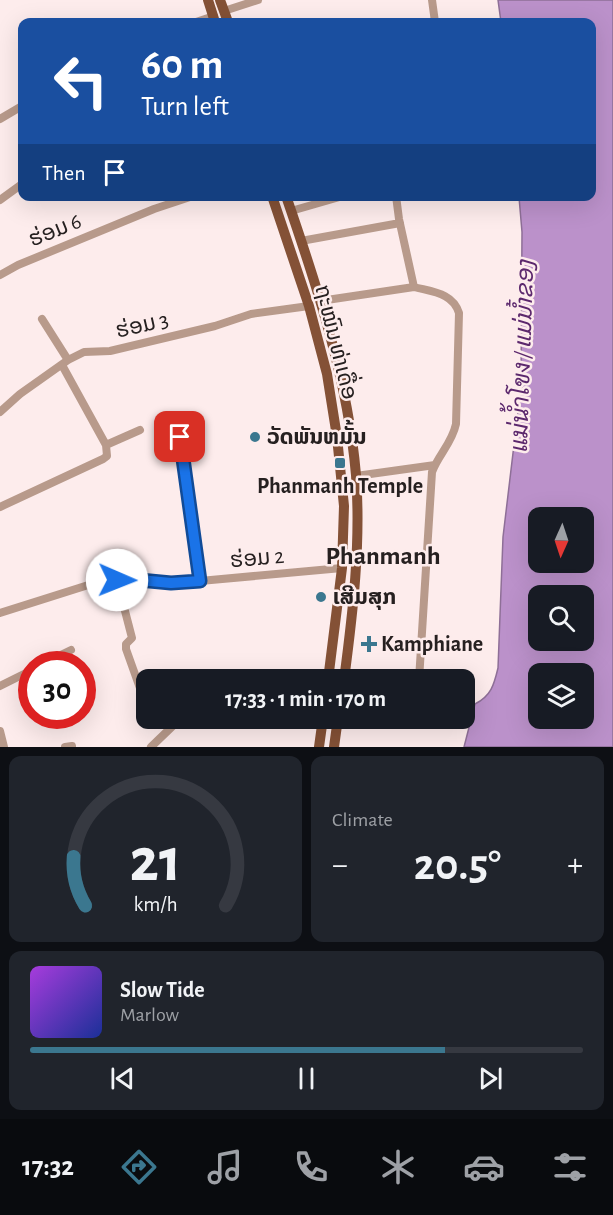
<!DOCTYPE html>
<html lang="en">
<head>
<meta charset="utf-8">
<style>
	:root { --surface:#171b24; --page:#20242c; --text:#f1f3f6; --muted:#9ea1a6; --line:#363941; --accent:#3b778f }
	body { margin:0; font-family:"Alegreya Sans","Noto Sans Lao",Sarabun,sans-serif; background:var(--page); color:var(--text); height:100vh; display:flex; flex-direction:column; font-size:22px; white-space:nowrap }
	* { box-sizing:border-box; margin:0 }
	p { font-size:20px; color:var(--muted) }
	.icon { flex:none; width:33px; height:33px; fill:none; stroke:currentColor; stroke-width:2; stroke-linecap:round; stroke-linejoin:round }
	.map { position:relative; height:747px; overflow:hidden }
	.panel { display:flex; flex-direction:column; gap:9px; padding:9px; background:#0d0f14; flex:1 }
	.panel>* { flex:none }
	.hud { position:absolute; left:18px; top:18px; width:578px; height:183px; border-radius:12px; box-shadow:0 6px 24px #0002; background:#1a4fa0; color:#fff; overflow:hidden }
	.needle { width:39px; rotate:183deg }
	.tools { position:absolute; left:528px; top:507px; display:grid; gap:12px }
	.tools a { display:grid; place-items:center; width:66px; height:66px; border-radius:12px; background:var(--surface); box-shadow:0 6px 24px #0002; font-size:30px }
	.speed { position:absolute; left:18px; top:651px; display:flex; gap:12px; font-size:30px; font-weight:700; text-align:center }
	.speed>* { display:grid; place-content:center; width:78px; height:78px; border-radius:50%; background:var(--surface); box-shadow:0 6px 24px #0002; line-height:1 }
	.speed .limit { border:9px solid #d22; background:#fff; color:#111 }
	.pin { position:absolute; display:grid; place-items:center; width:51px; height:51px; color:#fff; margin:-26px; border-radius:12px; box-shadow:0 3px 9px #0006 }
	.me { position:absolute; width:66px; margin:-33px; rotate:91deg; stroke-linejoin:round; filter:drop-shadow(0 0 4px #0008) }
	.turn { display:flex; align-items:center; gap:21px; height:126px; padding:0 24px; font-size:27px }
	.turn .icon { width:78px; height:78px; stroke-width:2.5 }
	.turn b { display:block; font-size:42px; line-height:51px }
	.then { display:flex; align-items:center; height:57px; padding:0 24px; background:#0003; gap:12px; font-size:22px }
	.big { font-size:45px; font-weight:700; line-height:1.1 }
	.panel .card { flex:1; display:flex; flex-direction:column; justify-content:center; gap:9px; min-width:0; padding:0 21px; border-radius:12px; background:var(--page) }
	.panel .dial { align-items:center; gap:0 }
	.dial svg { height:156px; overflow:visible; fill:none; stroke:var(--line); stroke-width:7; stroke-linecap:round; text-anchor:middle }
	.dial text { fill:var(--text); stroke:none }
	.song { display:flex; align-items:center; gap:18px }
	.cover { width:72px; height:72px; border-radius:9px; background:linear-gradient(135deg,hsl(280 70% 55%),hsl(230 70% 35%)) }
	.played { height:6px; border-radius:3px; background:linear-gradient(90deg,var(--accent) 75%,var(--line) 75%) }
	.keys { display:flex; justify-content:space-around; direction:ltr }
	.heat { display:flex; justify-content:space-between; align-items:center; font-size:33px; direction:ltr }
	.panel .tiles { flex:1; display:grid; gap:9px; grid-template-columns:1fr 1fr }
	.card:last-child { grid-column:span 2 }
	.trip { position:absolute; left:136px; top:669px; width:339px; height:60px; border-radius:12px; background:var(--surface); box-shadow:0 6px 24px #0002; font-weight:700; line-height:60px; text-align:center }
	.tab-bar { display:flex; height:96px; justify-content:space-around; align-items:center; background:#090b0e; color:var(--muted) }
	.tab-bar .icon { width:42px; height:42px }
	.tab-bar .current { color:var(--accent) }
	.tab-bar b { font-size:27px; color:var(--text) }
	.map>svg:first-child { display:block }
	.water { fill:#bb91ca; stroke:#8e6f97; stroke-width:1.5; fill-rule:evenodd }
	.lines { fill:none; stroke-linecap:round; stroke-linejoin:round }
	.minor { stroke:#b89a8b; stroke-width:8 }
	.major { stroke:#845136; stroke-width:10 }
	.route-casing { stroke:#114b97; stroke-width:15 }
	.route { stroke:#1a73e8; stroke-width:10 }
	.poi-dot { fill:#3b778f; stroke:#fdecec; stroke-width:2 }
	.labels { text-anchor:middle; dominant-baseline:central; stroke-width:5; stroke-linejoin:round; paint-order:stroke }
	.street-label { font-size:22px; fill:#262020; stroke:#fdecec }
	.poi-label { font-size:22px; font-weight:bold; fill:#262020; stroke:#fdecec; text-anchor:start }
	.water-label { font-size:24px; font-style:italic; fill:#5c286d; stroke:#fdecec }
	.quarter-label { font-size:26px; font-weight:bold; fill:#262020; stroke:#fdecec }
</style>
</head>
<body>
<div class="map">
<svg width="613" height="747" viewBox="0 0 613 747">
	<rect width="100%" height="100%" fill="#fdecec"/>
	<path class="water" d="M 498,0 L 613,0 L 613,747 L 464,747 L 475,704 C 491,696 494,685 498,668 L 503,537 L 521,386 L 522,232 L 519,197 L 591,196 L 591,22 L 501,22 ZM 538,518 L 584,518 L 584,562 L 538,562 ZM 538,596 L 584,596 L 584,640 L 538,640 ZM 538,674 L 584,674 L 584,718 L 538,718 Z"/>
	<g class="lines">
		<path class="minor" d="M 432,0 L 435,22
			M 224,11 L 258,0
			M 196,22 L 214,16
			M 0,119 L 22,106
			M 396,196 L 399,219 L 414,287 C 433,292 453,293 459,313 L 456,424 C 452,443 439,454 432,472 L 419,680
			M 0,200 L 22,184
			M 291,211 L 343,196
			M 301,241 L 400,223
			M 0,275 L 18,265 L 154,209 L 193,196
			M 320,301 L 414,287
			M 42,319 L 68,360
			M 0,412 L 20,394 L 68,360 L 84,352 L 110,351 L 215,326 L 251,314 L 309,306
			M 180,437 L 200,581
			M 106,445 L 140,430
			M 356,476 L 435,465
			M 0,507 L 103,459 L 107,456 L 106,445 L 62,365
			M 117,580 L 132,638 L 126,644 L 126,649 L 141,691
			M 0,613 L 101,581 L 129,579 L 170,583 L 200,581 L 342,568
			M 42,664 L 71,650
			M 0,686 L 32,670
			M 0,731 L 4,747
			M 65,747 L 72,746
			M 151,747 L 181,718"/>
		<path class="major" d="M 208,0 L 215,22
			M 220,0 L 228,22
			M 272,196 L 309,306 L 327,374 L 337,437 L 344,506 L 342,568 L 328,680
			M 286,196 C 317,286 348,380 356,475 C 361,543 353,612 344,680
			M 319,747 L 323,718
			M 334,747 L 338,718"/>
	</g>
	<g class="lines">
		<defs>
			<path id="route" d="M 117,580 L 129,579 L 171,583 L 200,581 L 180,437"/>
		</defs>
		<use href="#route" class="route-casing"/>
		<use href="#route" class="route"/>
	</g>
	<g class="poi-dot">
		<circle cx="255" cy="437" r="6"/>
		<rect x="334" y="457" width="12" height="12" rx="3"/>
		<circle cx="321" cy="597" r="6"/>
		<path d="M366 635h6v6h6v6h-6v6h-6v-6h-6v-6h6z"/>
	</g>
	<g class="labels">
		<g class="street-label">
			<text transform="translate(55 230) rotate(-22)">ຮ່ອມ 6</text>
			<text transform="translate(142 325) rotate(-13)">ຮ່ອມ 3</text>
			<text transform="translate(336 342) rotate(76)">ຖະໝົນ ທ່າເດື່ອ</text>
			<text transform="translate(257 558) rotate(-5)">ຮ່ອມ 2</text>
		</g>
		<g class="poi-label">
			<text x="267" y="437">ວັດພັນຫມັ້ນ</text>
			<text x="340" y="486" text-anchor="middle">Phanmanh Temple</text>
			<text x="333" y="597">ເສີມສຸກ</text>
			<text x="381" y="644">Kamphiane</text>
		</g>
		<g class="water-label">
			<text transform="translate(523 356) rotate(-88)">แม่น้ำโขง / ແມ່ນ້ຳຂອງ</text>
		</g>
		<g class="quarter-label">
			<text x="383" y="556">Phanmanh</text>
		</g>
	</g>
</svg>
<div class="tools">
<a><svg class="needle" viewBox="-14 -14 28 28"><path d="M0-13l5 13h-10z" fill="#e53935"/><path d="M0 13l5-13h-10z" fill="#9ea1a6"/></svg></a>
<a><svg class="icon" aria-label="search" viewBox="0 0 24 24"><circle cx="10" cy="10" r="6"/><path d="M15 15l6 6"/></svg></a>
<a><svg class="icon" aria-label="layers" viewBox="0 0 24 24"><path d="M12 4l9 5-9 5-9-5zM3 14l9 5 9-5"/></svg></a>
</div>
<div class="speed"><div class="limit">30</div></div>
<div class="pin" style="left:180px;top:437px;background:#d93025"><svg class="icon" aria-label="arrive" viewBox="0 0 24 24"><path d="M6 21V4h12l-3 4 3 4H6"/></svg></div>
<svg class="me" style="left:117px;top:580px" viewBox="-20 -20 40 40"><circle r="19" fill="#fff"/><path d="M0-13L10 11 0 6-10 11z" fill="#1a73e8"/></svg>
<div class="trip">17:33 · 1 min · 170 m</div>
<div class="hud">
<div class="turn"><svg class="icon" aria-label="left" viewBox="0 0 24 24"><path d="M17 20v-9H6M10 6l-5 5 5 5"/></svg><div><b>60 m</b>Turn left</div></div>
<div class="then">Then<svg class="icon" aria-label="arrive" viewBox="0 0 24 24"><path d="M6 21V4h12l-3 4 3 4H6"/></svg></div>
</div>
</div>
<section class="panel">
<div class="tiles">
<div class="card dial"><svg viewBox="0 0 100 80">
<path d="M14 69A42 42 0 1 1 86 69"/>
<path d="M14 69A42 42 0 0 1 8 44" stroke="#3b778f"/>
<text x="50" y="56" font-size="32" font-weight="700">21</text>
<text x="50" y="72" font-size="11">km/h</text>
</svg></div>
<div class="card"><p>Climate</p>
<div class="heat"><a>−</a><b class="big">20.5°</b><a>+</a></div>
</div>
<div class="card">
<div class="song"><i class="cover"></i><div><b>Slow Tide</b><p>Marlow</p></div></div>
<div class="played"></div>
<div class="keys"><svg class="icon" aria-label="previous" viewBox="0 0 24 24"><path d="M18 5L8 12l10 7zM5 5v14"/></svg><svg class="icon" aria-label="pause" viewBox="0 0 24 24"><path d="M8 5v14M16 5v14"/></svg><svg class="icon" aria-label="next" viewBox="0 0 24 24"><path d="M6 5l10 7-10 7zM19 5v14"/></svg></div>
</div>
</div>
</section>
<nav class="tab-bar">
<b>17:32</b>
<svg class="icon current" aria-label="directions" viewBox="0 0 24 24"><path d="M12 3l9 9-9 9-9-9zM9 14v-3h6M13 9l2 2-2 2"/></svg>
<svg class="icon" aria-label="music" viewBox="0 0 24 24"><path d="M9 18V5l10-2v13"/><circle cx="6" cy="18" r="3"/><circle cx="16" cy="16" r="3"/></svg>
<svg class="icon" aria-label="phone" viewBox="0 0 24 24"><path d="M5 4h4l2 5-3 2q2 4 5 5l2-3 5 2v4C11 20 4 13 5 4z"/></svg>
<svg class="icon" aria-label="climate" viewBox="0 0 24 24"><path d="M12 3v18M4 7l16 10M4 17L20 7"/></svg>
<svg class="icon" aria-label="car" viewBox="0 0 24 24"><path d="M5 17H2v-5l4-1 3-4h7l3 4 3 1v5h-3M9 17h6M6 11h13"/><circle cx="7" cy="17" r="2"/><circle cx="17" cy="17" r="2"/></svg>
<svg class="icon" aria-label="filters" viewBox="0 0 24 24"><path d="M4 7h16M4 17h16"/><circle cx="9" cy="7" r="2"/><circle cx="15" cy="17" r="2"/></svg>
</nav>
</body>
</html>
